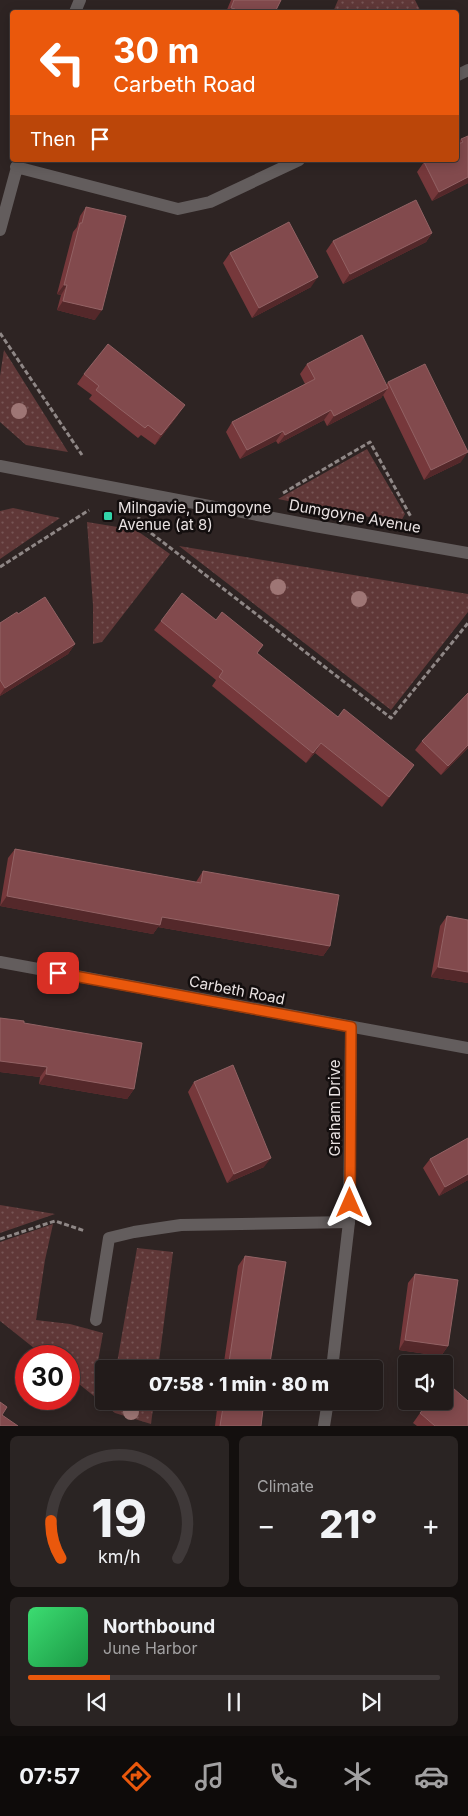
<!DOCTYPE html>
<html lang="en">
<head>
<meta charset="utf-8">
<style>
	:root { --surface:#221b1a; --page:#2a2423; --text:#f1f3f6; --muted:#a2a1a2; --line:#3f3939; --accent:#ea580c }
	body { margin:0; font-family:Inter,sans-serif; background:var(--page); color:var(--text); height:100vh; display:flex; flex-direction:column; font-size:19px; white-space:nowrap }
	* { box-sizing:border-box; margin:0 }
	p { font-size:16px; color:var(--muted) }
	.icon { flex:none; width:28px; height:28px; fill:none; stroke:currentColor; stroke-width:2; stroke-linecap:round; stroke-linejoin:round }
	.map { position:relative; height:1426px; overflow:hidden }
	.side { display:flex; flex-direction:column; gap:10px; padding:10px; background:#130f0e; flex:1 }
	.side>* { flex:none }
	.top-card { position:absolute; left:10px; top:10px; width:449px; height:152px; border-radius:5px; box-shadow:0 2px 12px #0003,0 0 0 1px var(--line); background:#ea580c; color:#fff; overflow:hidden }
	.controls { position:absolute; left:398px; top:1355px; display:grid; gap:10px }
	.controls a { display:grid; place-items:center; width:55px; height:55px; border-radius:5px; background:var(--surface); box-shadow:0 2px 12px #0003,0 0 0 1px var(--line); font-size:25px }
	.speed { position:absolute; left:15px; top:1345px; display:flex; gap:10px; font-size:25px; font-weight:700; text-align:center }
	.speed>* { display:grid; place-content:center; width:65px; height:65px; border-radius:50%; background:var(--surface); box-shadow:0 2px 12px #0003,0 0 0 1px var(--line); line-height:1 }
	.speed .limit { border:8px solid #d22; background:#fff; color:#111 }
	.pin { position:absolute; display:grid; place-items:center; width:42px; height:42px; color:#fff; margin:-21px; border-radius:10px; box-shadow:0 2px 8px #0006 }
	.me { position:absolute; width:55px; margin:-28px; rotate:0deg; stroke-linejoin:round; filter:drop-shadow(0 0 4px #0008) }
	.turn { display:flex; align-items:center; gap:18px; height:105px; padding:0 20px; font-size:22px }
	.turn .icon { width:65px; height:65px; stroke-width:2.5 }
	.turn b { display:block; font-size:35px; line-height:42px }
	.then { display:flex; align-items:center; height:48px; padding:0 20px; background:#0003; gap:10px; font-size:19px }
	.big { font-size:38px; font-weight:800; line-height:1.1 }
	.side .widget { flex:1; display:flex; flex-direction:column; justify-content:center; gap:8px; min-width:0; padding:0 18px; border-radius:8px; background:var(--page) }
	.side .dial { align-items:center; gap:0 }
	.dial svg { height:130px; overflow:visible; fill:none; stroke:var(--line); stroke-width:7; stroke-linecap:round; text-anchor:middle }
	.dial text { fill:var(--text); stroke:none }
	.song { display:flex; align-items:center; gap:15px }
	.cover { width:60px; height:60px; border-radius:8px; background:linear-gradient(135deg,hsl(140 70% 55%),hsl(140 70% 35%)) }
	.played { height:5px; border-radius:2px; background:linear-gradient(90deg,var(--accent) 20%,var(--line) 20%) }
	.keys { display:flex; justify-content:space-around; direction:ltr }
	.heat { display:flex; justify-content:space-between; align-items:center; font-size:28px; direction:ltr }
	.side .tiles { flex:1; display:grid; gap:10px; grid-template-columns:1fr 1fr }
	.widget:last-child { grid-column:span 2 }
	.trip { position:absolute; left:95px; top:1360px; width:288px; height:50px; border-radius:5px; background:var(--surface); box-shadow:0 2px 12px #0003,0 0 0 1px var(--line); font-weight:800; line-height:50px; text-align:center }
	.tab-bar { display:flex; height:80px; justify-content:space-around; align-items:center; background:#0e0b0a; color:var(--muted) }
	.tab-bar .icon { width:35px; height:35px }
	.tab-bar .current { color:var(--accent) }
	.tab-bar b { font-size:22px; color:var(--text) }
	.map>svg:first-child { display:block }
	.grass { fill:url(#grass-dots) }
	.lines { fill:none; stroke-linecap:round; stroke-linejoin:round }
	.path { stroke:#8f8786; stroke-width:3; stroke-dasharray:5 2.5; stroke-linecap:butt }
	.service { stroke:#635d5d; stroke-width:12 }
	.minor { stroke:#635d5d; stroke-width:12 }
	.tertiary { stroke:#635d5d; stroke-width:12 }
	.tree { fill:#9e7675 }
	.wall { fill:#76383b }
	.shaded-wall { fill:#54282a }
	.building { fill:#824a4d; stroke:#926264 }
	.route-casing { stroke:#983908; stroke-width:12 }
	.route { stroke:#ea580c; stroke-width:9 }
	.poi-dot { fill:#32d4a9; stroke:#130e0e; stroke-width:2 }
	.labels { text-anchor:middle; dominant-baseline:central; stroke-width:5; stroke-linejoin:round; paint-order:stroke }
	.poi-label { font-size:15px; fill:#eae3e3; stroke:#130e0e; text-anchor:start }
	.street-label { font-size:15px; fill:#eae3e3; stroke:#130e0e }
</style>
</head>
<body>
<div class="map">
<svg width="468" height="1426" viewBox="0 0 468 1426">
	<defs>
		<pattern id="grass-dots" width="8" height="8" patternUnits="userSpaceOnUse" patternTransform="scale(1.25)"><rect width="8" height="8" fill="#603838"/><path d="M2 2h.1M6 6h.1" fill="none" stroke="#755" stroke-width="1.8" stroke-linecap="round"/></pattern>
	</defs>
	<rect width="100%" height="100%" fill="#2e2423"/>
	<path class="grass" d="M 338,0 L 415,0 L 421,12 L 333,12 Z
		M 4,350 L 68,452 L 26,445 L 0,422 L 0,376 Z
		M 367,449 L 405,514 L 400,523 L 278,499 Z
		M 13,508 L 60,518 L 0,559 L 0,511 Z
		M 87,522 L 136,530 L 170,554 L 102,642 L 93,644 L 93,605 Z
		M 179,546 L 468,594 L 468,612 L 391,710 Z
		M 0,1205 L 55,1214 L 0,1233 Z
		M 53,1224 L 45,1260 L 36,1320 L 70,1324 L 103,1333 L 97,1367 L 104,1369 L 104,1401 L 154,1401 L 151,1424 L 115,1413 L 69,1376 L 69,1356 L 44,1356 L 0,1321 L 0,1242 Z
		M 137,1248 L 173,1252 L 158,1369 L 116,1369 Z"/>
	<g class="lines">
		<path class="path" d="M 0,333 L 82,455
			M 283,493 L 370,442 L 411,517
			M 139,517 L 138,523 L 391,718 L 468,623
			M 0,567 L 89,510
			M 0,1239 L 55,1221 L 85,1231"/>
		<path class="service" d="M 96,1320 L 109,1238 L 134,1232 L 181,1225 L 349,1222"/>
		<path class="minor" d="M 75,12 L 80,0
			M 456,76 L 468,70
			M 16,167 L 178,209 L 210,202 L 299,160
			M 0,230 L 19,160
			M 0,962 L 468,1048
			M 332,1369 L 349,1222 L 351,1027
			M 324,1426 L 328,1401"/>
		<path class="tertiary" d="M 0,466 L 315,526 L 468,553"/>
	</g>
	<g class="tree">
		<circle cx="19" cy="411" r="8"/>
		<circle cx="278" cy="587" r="8"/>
		<circle cx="359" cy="599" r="8"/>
		<circle cx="131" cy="1412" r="8"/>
	</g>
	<path class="wall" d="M 231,0 L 281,0 L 275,12 L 226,12 Z
		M 468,136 L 468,183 L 432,201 L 417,172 L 424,162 L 457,145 L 461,139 Z
		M 86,207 L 95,320 L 57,310 L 61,295 L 57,294 L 73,232 L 77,227 L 80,216 Z
		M 432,233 L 426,242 L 343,284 L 326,251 L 333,241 Z
		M 230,253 L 311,287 L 252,318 L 223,263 Z
		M 307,364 L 386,385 L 388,382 L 461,462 L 424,480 L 383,395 L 381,398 L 327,426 L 324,420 L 278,444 L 276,441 L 240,459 L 226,432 L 232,422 L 305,384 L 300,374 Z
		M 84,374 L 178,415 L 155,445 L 141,435 L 138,438 L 89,399 L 92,395 L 77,384 Z
		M 18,614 L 75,644 L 68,654 L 0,696 L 0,623 Z
		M 216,620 L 263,645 L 257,653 L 407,775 L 382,807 L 315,753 L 306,763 L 212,686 L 216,680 L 154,630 L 161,621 Z
		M 468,693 L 468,748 L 441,775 L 415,750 L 422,741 Z
		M 15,849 L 196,882 L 203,871 L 330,946 L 323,956 L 158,927 L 153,934 L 0,906 L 8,858 Z
		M 447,916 L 468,983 L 431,977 L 440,926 Z
		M 0,1018 L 24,1023 L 134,1089 L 127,1099 L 39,1084 L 40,1077 L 0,1072 Z
		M 194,1082 L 264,1167 L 227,1183 L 188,1092 Z
		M 468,1138 L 468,1180 L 439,1196 L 423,1168 L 430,1159 Z
		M 245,1256 L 269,1369 L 223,1369 L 238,1266 Z
		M 415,1274 L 448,1346 L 441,1356 L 399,1350 L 408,1283 Z
		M 218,1401 L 264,1401 L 261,1426 L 215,1426 Z
		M 420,1413 L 468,1426 L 417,1426 L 413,1423 Z"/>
	<path class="shaded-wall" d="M 231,8 L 235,9 L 232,12 L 227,12 Z
		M 468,177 L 468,183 L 432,201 L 439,192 Z
		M 432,233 L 426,242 L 343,284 L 350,274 Z
		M 318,277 L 311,287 L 252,318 L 259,308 Z
		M 64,285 L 67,285 L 61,295 L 57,294 Z
		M 63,301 L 102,310 L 95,320 L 57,310 Z
		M 388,388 L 381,398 L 327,426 L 334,416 Z
		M 185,405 L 178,415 L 155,445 L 161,435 Z
		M 331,410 L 324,420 L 278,444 L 285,435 Z
		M 283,431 L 276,441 L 240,459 L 247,450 Z
		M 468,452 L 461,462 L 424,480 L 431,470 Z
		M 75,644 L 68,654 L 0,696 L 0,695 L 5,688 Z
		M 321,743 L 315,753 L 306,763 L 313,753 Z
		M 468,745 L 468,748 L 441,775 L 448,766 Z
		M 414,765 L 407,775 L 382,807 L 389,797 Z
		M 7,896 L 162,917 L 330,946 L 323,956 L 158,927 L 153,934 L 0,906 Z
		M 438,967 L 468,972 L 468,983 L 431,977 Z
		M 0,1061 L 47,1067 L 40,1077 L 0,1072 Z
		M 46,1074 L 134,1089 L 127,1099 L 39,1084 Z
		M 271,1158 L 264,1167 L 227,1183 L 234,1174 Z
		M 468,1174 L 468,1180 L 439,1196 L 445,1187 Z
		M 405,1340 L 448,1346 L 441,1356 L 399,1350 Z"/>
	<path class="building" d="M 234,0 L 281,0 L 275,12 L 233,12 L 235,9 L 231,8 Z
		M 468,136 L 468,177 L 439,192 L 424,162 L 428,160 L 456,160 L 456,145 L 463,142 L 461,139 Z
		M 416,200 L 432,233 L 350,274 L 333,241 Z
		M 86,207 L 126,216 L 102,310 L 63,301 L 67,285 L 64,285 L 80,223 L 82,223 Z
		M 289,222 L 318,277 L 259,308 L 230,253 Z
		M 362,335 L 388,388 L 334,416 L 331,410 L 285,435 L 283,431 L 247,450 L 232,422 L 315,379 L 307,364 Z
		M 108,344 L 185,405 L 161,435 L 148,425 L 145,428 L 120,409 L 96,390 L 99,386 L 84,374 Z
		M 425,364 L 468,452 L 431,470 L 388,382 Z
		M 182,593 L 216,620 L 222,612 L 263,645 L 257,653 L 338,717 L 344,709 L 414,765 L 389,797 L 321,743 L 313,753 L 219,677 L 223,671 L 161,621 Z
		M 45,597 L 75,644 L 5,688 L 0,680 L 0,623 L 17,612 L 18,614 Z
		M 468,693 L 468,745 L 448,766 L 422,741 Z
		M 15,849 L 201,883 L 203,871 L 339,895 L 330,946 L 162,917 L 160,925 L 7,896 Z
		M 447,916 L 468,920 L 468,972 L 438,967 Z
		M 0,1018 L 24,1021 L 24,1023 L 142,1043 L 134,1089 L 46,1074 L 47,1067 L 0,1061 Z
		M 233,1065 L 271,1158 L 234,1174 L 194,1082 Z
		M 468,1138 L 468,1174 L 445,1187 L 430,1159 Z
		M 245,1256 L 286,1262 L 269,1369 L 228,1369 Z
		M 415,1274 L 458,1280 L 448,1346 L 405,1340 Z
		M 446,1382 L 468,1401 L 468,1426 L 435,1426 L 420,1413 L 430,1401 L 444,1401 L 444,1386 Z
		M 224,1401 L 264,1401 L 261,1426 L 220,1426 Z
		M 0,1402 L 7,1407 L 2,1415 L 18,1426 L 0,1426 Z"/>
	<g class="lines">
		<defs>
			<path id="route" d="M 58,973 L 351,1027 L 350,1203"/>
		</defs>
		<use href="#route" class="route-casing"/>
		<use href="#route" class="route"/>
	</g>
	<rect class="poi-dot" x="103" y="511" width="10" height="10" rx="2.5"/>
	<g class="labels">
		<g class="poi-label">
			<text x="118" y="507">Milngavie, Dumgoyne<tspan x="118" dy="17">Avenue (at 8)</tspan></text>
		</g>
		<g class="street-label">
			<text transform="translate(355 516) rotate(10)">Dumgoyne Avenue</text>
			<text transform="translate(237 990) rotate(11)">Carbeth Road</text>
			<text transform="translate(334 1108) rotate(-90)">Graham Drive</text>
		</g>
	</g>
</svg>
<div class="controls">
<a><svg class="icon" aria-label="sound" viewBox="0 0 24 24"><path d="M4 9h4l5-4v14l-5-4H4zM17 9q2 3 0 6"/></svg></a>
</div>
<div class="speed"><div class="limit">30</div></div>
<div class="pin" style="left:58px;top:973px;background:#d93025"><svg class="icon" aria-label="arrive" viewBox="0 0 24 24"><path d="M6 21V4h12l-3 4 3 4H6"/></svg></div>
<svg class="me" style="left:350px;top:1203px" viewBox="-20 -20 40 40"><path d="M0-17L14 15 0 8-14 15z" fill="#ea580c" stroke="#fff" stroke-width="4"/></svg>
<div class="trip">07:58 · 1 min · 80 m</div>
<div class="top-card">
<div class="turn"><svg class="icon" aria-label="left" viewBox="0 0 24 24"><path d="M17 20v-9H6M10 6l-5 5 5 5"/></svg><div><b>30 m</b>Carbeth Road</div></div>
<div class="then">Then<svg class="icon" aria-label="arrive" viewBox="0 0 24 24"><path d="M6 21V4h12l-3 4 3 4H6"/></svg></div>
</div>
</div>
<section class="side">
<div class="tiles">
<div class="widget dial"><svg viewBox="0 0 100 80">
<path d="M14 69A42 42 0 1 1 86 69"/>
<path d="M14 69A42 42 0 0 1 8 46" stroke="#ea580c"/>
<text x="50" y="56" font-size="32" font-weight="700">19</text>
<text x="50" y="72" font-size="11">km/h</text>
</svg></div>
<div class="widget"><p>Climate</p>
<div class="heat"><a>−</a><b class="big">21°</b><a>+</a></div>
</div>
<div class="widget">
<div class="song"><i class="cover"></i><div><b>Northbound</b><p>June Harbor</p></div></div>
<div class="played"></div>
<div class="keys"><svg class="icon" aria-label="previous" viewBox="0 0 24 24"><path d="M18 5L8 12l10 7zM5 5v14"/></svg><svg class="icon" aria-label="pause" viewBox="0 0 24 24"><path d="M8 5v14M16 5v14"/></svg><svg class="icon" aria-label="next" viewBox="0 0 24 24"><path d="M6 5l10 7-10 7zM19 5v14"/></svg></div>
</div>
</div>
</section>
<nav class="tab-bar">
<b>07:57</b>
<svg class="icon current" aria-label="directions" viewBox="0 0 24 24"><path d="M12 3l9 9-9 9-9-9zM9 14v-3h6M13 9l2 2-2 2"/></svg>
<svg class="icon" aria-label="music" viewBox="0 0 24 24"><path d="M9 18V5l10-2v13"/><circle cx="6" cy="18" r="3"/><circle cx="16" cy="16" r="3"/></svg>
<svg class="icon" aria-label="phone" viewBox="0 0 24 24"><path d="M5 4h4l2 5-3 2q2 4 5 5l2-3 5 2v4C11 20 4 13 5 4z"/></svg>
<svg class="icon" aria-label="climate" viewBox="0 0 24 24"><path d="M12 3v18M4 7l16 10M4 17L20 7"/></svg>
<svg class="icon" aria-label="car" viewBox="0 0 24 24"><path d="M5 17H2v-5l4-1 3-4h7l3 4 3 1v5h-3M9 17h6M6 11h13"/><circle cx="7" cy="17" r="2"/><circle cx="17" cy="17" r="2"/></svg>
</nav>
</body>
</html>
